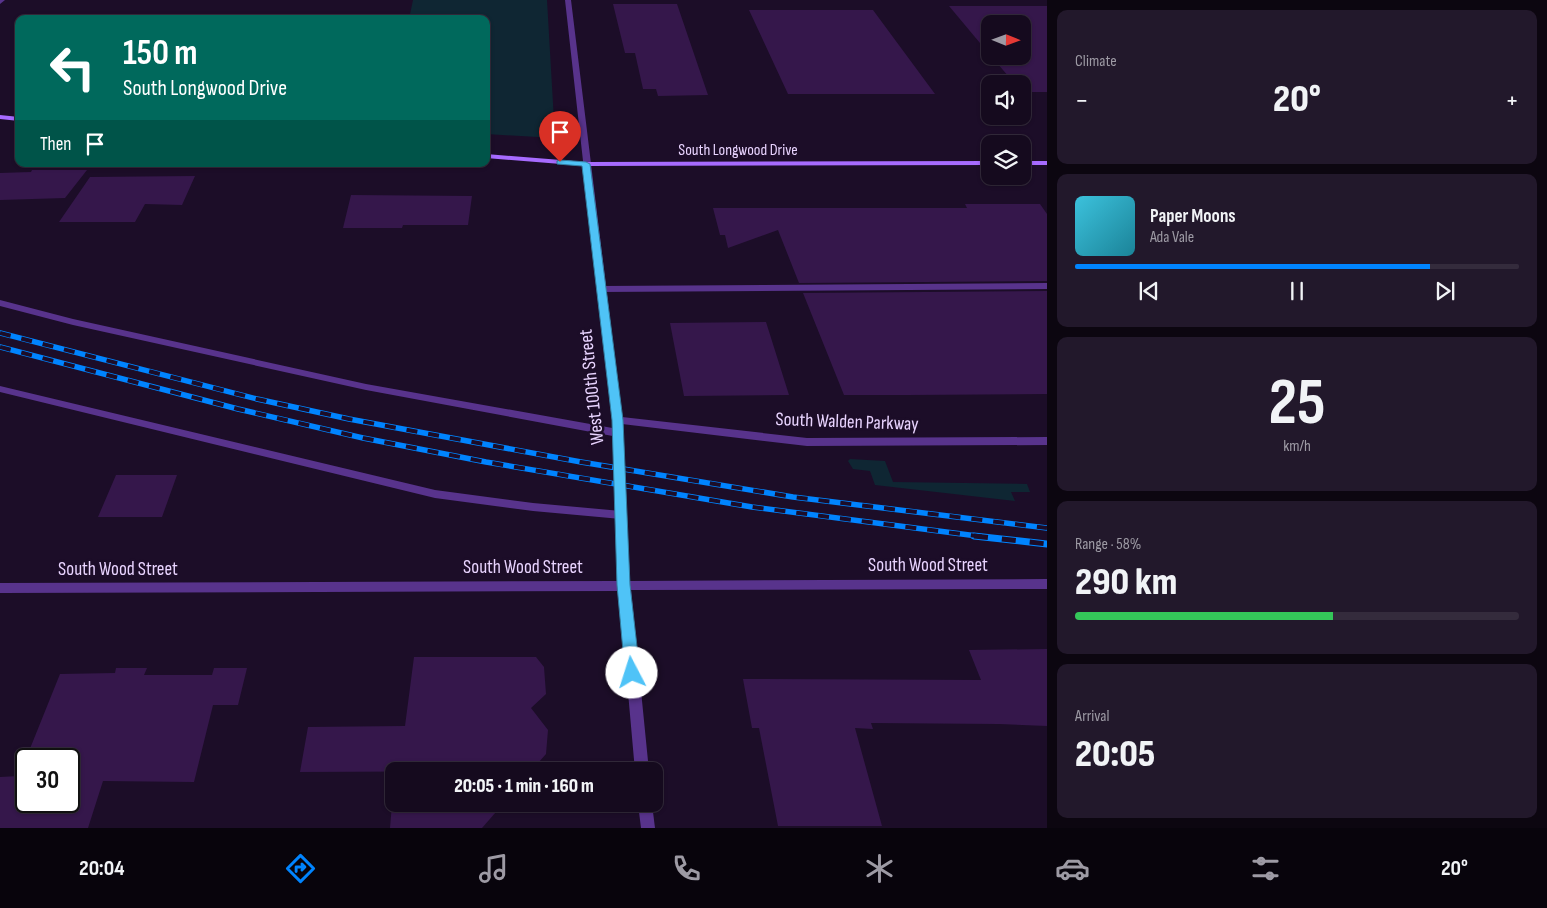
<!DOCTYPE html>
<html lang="en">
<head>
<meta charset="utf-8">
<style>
	:root { --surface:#150a1e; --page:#22182b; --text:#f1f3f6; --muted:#9d9aa4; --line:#342b3c; --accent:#0084ff }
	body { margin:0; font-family:"Sofia Sans Condensed",sans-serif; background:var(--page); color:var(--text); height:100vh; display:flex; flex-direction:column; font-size:19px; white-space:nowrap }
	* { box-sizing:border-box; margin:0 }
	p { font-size:16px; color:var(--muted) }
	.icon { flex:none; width:28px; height:28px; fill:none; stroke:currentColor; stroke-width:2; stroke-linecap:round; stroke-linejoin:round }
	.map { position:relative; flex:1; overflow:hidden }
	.side { display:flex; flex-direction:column; gap:10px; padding:10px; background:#0c0610; width:500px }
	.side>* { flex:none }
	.hud { position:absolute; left:15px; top:15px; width:475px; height:152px; border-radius:10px; box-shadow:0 1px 4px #0004,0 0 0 1px var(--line); background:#00695c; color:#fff; overflow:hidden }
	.needle { width:32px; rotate:91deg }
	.controls { position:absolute; left:981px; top:15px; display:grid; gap:10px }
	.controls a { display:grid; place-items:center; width:50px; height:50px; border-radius:10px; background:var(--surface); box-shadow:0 1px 4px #0004,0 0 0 1px var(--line); font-size:25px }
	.speed { position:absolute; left:15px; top:748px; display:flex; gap:10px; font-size:25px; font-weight:700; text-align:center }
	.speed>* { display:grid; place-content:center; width:65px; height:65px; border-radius:50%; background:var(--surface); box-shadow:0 1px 4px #0004,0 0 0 1px var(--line); line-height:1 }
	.speed .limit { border:2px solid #111; border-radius:8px; background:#fff; color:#111 }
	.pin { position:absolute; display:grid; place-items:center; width:42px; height:42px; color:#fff; margin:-51px -21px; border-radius:50% 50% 50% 0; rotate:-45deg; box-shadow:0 0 5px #0007 }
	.pin .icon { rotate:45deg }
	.me { position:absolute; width:55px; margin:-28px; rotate:355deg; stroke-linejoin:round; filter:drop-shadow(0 0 4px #0008) }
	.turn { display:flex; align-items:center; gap:18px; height:105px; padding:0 25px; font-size:22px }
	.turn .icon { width:65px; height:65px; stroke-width:2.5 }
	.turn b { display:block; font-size:35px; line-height:42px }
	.then { display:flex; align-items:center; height:48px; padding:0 25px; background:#0003; gap:10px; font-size:19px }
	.big { font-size:38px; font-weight:800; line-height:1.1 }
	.side .tile { flex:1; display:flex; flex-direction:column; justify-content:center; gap:8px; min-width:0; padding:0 18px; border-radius:10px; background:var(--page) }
	.side .dial { align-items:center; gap:0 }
	.dial b { font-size:65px; line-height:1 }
	.song { display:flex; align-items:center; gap:15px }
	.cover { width:60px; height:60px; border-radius:8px; background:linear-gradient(135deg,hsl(190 70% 55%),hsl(190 70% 35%)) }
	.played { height:5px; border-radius:2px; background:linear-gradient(90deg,var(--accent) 80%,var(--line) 80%) }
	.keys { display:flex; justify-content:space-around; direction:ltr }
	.heat { display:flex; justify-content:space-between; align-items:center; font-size:28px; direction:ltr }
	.charge { height:8px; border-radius:4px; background:linear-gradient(90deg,#34c759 58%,var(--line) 0) }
	.trip { position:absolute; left:385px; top:762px; width:278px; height:50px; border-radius:10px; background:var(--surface); box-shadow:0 1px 4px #0004,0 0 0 1px var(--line); font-weight:800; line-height:50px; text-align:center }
	.tabs { display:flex; height:80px; justify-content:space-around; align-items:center; background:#08040c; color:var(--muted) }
	.tabs .icon { width:35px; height:35px }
	.tabs .active { color:var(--accent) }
	.tabs b { font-size:22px; color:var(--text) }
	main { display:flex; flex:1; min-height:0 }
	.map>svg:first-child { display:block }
	.green { fill:#0f2633 }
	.building { fill:#35174b; fill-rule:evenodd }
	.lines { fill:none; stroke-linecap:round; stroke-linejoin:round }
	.lane { fill:#58338c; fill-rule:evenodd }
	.street { fill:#58338c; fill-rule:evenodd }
	.secondary { fill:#a76bff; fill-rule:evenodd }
	.rail-far1-casing { stroke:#0084ff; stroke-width:5.5 }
	.rail-casing { stroke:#0084ff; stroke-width:7 }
	.rail-far1 { stroke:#1c0d28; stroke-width:4; stroke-dasharray:11; stroke-linecap:butt }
	.rail { stroke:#1c0d28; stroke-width:5; stroke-dasharray:14; stroke-linecap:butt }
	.route { fill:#4fc3f7; stroke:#337fa1 }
	.labels { text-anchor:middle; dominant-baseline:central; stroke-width:5; stroke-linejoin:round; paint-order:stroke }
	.far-street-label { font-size:16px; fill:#e9d4ff; stroke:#1c0d28 }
	.street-label { font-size:19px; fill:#e9d4ff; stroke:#1c0d28 }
</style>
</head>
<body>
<main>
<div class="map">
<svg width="1047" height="828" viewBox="0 0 1047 828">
	<rect width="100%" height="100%" fill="#1c0d28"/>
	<path class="green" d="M 413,0 L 547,0 L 555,138 L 486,134 L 486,19 L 409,19 Z
		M 850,459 L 885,461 L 893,482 L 1027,484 L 1030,492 L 1011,492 L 1015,501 L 875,485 L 870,471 L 853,469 L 848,461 Z"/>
	<path class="building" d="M 613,4 L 677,4 L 708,95 L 658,96 L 656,89 L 643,89 L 635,53 L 625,53 Z
		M 949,6 L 1047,6 L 1047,92 L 1022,92 L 1022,84 L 1015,84 L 991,56 L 1022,56 L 1022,24 L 990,24 L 990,55 Z
		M 749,10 L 873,10 L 935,94 L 788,94 Z
		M 32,170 L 87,170 L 65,198 L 0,200 L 0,173 L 31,172 Z
		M 195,176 L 182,205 L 145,204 L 135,222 L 59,222 L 90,177 Z
		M 351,195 L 472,196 L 468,225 L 403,225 L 402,228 L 343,228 Z
		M 965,204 L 1040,204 L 1047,214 L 1047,281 L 799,283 L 778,230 L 728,248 L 725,235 L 720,235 L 713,208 L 967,208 Z
		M 1047,291 L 1047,394 L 906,395 L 844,395 L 803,293 Z
		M 766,322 L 789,395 L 684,396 L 670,323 Z
		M 116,475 L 177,475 L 162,517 L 98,517 Z
		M 1047,649 L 1047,726 L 999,724 L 871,723 L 873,729 L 855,728 L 882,826 L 778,826 L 759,728 L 752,728 L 743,679 L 981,680 L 969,650 Z
		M 414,657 L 536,657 L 544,667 L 546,694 L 531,708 L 548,730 L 546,754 L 531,771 L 300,772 L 308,727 L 405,726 Z
		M 116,668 L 147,668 L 144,675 L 212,675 L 214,668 L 247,668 L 238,705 L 213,705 L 194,782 L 103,781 L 88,828 L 0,828 L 0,777 L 19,776 L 60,674 L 115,673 ZM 26,759 L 69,759 L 69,801 L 26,801 Z
		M 394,780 L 394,804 L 503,804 L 482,828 L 390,828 Z"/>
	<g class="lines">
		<path class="lane" d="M 1047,283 L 1047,289 L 601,292 L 597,289 L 601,286 Z
			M 0,300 L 73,319 L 366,384 L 618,429 L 623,433 L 618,437 L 366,390 L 73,325 L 0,306 Z
			M 0,386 L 435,490 L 533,503 L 621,511 L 625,512 L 627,515 L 625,518 L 621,519 L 533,511 L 435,498 L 0,392 Z"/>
		<path class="street" d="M 0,0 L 5,0 L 0,4 Z
			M 565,0 L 571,0 L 622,417 L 807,438 L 1047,437 L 1047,445 L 807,446 L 622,424 L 630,581 L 1047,579 L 1047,589 L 631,590 L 649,771 L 635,771 L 619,591 L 0,593 L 0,583 L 618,581 L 612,420 Z
			M 638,804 L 652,804 L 655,828 L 641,828 Z"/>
		<path class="secondary" d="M 0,115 L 19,117 L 19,121 L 0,119 Z
			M 486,154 L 586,162 L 990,161 L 990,165 L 586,166 L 486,158 Z
			M 1022,161 L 1047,161 L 1047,165 L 1022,165 Z"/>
		<defs>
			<path id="rail-far1" d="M 0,333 L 257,399 L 349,419 L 581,462 L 793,497 L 1047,528
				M 0,347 L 238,409 L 363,438 L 486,462 L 752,507 L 985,537"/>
			<path id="rail" d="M 974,536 L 1047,544"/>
		</defs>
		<use href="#rail-far1" class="rail-far1-casing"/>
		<use href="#rail" class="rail-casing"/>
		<use href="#rail-far1" class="rail-far1"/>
		<use href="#rail" class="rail"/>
	</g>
	<path class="route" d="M 560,160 L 586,162 L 590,164 L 623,420 L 630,585 L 640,673 L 638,677 L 632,679 L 627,677 L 625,673 L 617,585 L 612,420 L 582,166 L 557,164 L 557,161 Z"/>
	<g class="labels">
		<g class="far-street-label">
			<text x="738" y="150">South Longwood Drive</text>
		</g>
		<g class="street-label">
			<text transform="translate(592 387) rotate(-96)">West 100th Street</text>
			<text transform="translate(847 422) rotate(2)">South Walden Parkway</text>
			<text x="928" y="565">South Wood Street</text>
			<text x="523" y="567">South Wood Street</text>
			<text x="118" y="569">South Wood Street</text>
		</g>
	</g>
</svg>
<div class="controls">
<a><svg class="needle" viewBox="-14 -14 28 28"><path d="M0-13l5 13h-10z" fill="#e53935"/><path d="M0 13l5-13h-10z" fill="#9d9aa4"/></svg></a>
<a><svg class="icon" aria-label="sound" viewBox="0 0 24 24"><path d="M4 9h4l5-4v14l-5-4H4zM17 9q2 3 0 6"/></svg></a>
<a><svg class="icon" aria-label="layers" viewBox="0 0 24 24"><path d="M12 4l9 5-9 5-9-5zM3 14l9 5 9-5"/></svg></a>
</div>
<div class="speed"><div class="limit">30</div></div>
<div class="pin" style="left:560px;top:162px;background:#d93025"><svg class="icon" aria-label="arrive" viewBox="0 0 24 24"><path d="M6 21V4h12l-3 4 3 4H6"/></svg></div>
<svg class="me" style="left:632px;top:673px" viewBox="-20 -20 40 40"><circle r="19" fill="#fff"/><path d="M0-13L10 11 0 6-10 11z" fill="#4fc3f7"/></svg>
<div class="trip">20:05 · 1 min · 160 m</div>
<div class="hud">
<div class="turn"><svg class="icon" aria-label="left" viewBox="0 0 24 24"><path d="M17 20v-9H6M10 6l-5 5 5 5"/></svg><div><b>150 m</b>South Longwood Drive</div></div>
<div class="then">Then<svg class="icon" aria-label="arrive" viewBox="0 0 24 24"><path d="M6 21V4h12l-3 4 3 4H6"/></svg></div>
</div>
</div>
<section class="side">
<div class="tile"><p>Climate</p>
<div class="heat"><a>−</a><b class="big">20°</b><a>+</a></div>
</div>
<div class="tile">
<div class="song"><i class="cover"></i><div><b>Paper Moons</b><p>Ada Vale</p></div></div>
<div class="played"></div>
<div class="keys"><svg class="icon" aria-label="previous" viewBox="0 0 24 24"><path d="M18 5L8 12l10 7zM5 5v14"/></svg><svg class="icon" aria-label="pause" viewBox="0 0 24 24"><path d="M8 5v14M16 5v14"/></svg><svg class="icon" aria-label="next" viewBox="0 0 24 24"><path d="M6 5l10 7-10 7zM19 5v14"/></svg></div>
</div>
<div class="tile dial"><b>25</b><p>km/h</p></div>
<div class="tile"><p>Range · 58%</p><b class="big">290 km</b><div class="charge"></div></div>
<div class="tile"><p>Arrival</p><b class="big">20:05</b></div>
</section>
</main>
<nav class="tabs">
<b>20:04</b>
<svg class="icon active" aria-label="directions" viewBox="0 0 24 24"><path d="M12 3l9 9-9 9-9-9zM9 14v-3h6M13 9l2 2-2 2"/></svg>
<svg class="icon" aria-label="music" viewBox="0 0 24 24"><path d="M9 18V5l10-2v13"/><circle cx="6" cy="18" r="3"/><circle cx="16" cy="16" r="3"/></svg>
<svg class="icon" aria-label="phone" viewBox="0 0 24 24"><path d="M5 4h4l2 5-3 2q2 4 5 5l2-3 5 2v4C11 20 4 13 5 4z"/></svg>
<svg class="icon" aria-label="climate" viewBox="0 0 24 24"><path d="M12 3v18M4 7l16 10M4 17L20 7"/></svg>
<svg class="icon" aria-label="car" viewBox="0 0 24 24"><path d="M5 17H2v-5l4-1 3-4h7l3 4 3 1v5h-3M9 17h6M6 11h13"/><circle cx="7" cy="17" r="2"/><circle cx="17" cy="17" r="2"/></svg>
<svg class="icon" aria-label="filters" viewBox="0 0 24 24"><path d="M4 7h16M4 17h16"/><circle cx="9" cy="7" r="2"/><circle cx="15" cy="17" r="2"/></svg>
<b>20°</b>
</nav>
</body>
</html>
